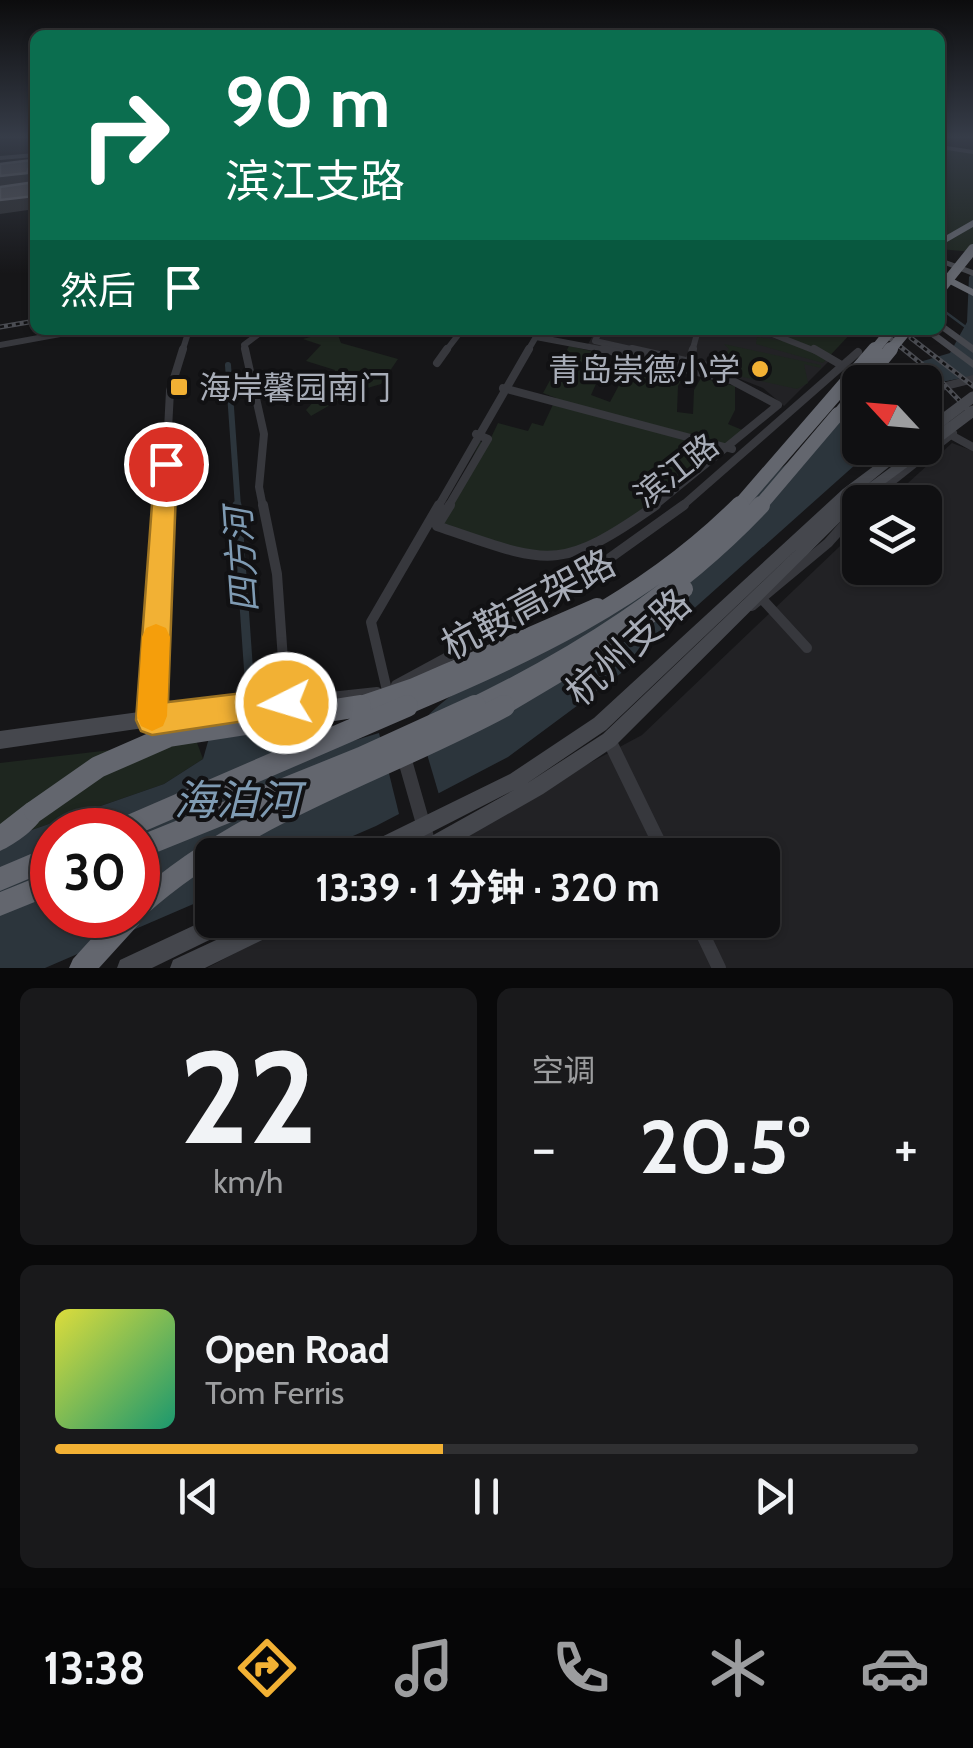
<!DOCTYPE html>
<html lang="zh">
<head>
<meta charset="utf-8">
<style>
	:root { --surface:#101012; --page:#19191b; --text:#f1f3f6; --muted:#9c9d9f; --line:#303032; --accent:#f2b134 }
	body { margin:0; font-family:Cabin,"Noto Sans SC",sans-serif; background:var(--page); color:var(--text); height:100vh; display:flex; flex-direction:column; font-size:38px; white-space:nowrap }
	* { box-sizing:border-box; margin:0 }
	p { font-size:32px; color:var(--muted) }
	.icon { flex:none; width:55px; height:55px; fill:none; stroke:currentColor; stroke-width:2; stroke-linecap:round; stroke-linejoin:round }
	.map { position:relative; height:968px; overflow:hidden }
	.panel { display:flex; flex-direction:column; gap:20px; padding:20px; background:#09090a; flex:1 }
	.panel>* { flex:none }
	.banner { position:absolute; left:30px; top:30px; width:915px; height:305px; border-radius:15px; box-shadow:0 2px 8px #0004,0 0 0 2px var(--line); background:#0b6e4f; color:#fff; overflow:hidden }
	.needle { width:65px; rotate:296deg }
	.buttons { position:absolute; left:842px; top:365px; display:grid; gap:20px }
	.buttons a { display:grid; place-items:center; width:100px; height:100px; border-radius:15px; background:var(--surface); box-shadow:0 2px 8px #0004,0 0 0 2px var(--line); font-size:50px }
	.speed { position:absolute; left:30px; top:808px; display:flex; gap:20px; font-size:50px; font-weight:700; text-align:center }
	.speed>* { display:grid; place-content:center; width:130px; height:130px; border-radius:50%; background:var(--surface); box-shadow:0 2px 8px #0004,0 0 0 2px var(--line); line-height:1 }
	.speed .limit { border:15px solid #d22; background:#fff; color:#111 }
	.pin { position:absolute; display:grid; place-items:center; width:85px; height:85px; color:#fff; margin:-42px; border:5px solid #fff; border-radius:50%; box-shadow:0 2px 10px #0007 }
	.me { position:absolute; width:110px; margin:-55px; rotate:265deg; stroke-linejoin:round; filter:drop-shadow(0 0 8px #0008) }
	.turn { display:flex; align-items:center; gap:35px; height:210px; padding:0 30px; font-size:45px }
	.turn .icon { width:130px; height:130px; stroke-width:2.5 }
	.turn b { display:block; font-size:70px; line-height:85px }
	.then { display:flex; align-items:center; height:95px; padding:0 30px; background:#0003; gap:20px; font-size:38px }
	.big { font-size:75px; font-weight:700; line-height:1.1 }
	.panel .card { flex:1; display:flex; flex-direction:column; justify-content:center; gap:15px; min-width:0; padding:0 35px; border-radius:15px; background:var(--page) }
	.panel .dial { align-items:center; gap:0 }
	.dial b { font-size:130px; line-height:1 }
	.song { display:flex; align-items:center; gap:30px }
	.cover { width:120px; height:120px; border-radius:15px; background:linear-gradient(135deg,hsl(60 70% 55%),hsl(160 70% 35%)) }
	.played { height:10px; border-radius:5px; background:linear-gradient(90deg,var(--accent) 45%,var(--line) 45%) }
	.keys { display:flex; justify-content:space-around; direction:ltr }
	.heat { display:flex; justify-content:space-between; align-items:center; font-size:55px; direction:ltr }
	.panel .tiles { flex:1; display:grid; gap:20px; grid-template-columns:1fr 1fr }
	.card:last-child { grid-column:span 2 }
	.trip { position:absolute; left:195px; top:838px; width:585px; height:100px; border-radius:15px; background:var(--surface); box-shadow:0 2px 8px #0004,0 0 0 2px var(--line); font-weight:700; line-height:100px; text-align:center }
	.menu { display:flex; height:160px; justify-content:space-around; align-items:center; background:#060607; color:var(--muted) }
	.menu .icon { width:70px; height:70px }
	.menu .current { color:var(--accent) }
	.menu b { font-size:45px; color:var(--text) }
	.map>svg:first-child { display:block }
	.built { fill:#222225 }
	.green { fill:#1e261f }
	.water { fill:#2c353c; fill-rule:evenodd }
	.pier { fill:#161618 }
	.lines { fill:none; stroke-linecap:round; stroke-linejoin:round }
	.stream { stroke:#2c353c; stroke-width:2.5 }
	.canal-far1 { stroke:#2c353c; stroke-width:6 }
	.canal { stroke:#2c353c; stroke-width:9 }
	.street-far3 { stroke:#37383d; stroke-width:6 }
	.street-far2 { stroke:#37383d; stroke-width:8 }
	.street-far1 { stroke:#37383d; stroke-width:10 }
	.street { stroke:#37383d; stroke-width:14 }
	.secondary { fill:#45474d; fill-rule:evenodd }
	.highway { fill:#63666e; fill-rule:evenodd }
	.rail-casing { stroke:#4a4c52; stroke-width:5 }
	.rail { stroke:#111113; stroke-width:2.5; stroke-dasharray:4; stroke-linecap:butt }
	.secondary-bridge { stroke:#45474d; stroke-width:11 }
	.highway-bridge-far3 { stroke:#63666e; stroke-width:10 }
	.highway-bridge-far2 { stroke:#63666e; stroke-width:14 }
	.highway-bridge-far1 { stroke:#63666e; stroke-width:18 }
	.highway-bridge { stroke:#63666e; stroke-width:22 }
	.shaded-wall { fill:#2f3033 }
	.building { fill:#525359; stroke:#5f6168; stroke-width:2.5 }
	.route { fill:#f2b134; stroke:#9d7322; stroke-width:2.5 }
	.slow { fill:#f59e0b }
	.poi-dot { fill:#f2b134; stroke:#111113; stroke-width:4 }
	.labels { text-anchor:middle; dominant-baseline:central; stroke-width:8; stroke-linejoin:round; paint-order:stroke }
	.poi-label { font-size:32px; fill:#a8adb8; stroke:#111113; text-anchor:end }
	.street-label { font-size:32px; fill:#a8adb8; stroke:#111113 }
	.water-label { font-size:35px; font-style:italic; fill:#7f9bb3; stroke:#111113 }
	.near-street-label { font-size:38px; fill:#a8adb8; stroke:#111113 }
	.near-water-label { font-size:42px; font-style:italic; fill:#7f9bb3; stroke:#111113 }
</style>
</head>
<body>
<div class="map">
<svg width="973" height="968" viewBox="0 0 973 968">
	<rect width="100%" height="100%" fill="#161618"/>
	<path class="built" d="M 596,330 L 755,330 L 829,361 L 784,406 L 763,388 L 735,377 L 588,344 Z
		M 952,443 L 973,451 L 973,968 L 207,968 L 297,920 L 762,920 L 762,855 L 418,855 L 642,735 L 860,527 L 860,568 L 925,568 L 925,502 L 887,502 Z"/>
	<path class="green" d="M 940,149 L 973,153 L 973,252 L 940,249 Z
		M 336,330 L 341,343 L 398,359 L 381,384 L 351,393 L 311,416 L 306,410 L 326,388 L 335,370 L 306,361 L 321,345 L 303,339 Z
		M 755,330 L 854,330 L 823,363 L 756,344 L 757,337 L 784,341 Z
		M 724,344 L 821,365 L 821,368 L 804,364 L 808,383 L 797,389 L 734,375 L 720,362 L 729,349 Z
		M 569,346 L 609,355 L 591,395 L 610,402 L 625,374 L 626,358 L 686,373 L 678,386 L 677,412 L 693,414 L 694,390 L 701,378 L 735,386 L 735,410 L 728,424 L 747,432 L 590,547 L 532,555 L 440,525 L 480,442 L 488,444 L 498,423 L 528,431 L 532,423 L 543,426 L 556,398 L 543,393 Z
		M 196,740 L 203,759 L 164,784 L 0,841 L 0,763 Z"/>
	<path class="water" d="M 973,272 L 973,376 L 936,383 L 925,396 L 925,382 L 882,382 L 896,369 L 950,353 L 967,322 L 969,277 Z
		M 860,402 L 860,448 L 874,448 L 624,671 L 508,757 L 376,826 L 309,855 L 212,855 L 212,896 L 45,968 L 0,968 L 0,841 L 164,784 L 203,759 L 221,696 L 250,698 L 268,710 L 277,764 L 425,719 C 463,676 532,658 580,625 C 678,557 768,479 860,402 ZM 52,830 L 138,830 L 138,915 L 52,915 Z"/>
	<path class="pier" d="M 416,717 L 440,798 L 400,818 L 378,729 Z"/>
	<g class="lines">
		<path class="stream" d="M 940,308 L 967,328"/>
		<path class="canal-far1" d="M 228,365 L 238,507"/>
		<path class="canal" d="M 237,505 L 251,705"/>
		<path class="street-far3" d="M 600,330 L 595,341 L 644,352
			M 762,330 L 818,352
			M 536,337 L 616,352
			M 0,345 L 82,330
			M 182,352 L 189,330
			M 246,352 L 244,345 L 264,330
			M 445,352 L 462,330
			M 527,352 L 540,330
			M 692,352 L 698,330"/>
		<path class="street-far2" d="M 245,349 L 264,434 L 259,487 L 263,507
			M 603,349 L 731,380 L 778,405 L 653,507
			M 632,349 L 721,369
			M 814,349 L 843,366
			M 689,362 L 693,349
			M 437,363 L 447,349
			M 503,388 L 732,449
			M 951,435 L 973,447
			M 866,502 L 953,433 L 927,405 L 938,388 L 973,379
			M 164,507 L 170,391 L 183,349
			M 438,507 L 529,349
			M 448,507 L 488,439 L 476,434
			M 681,507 L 858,352"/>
		<path class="street-far1" d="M 263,505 L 277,574 L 286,703
			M 450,505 L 437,526 C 547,563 557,575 656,505
			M 763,600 L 807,648
			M 752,606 L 828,543 L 860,507
			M 396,685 L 547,603 L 684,505
			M 389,699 L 371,622 L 439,505
			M 153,708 L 164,505
			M 229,708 L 377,692"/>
		<path class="street" d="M 205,711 L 252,706
			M 152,720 L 153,706
			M 609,740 L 665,855
			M 404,757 L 430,848
			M 696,920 L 719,968"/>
		<path class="secondary" d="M 940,145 L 973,150 L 973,154 L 940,149 Z
			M 35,153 L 35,157 L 0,160 L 0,156 Z
			M 940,258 L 973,270 L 973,276 L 940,263 Z
			M 940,321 L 973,345 L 973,353 L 940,329 Z
			M 922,330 L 933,330 L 973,360 L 973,368 Z
			M 925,444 L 929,445 L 931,448 L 929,451 L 860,502 L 615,746 L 543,794 L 436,855 L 407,855 L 410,848 L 514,790 L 387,855 L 356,855 L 359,848 L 510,774 L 594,718 L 843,489 L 898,448 L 912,448 L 868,484 L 917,448 L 925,448 ZM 803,543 L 603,734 L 526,784 L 606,730 Z
			M 205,703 L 211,705 L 213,711 L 211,717 L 205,719 L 0,749 L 0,731 Z
			M 212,917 L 212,920 L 239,920 L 236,927 L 152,968 L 117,968 L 120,960 Z
			M 259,920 L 292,920 L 289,927 L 205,968 L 170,968 L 173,960 Z"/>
		<path class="highway" d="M 973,220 L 973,227 L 940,246 L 940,239 Z
			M 940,272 L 973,289 L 973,296 L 940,279 Z
			M 860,384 L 860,396 L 843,417 L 833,417 L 831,414 L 833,411 L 855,385 Z
			M 35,800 L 43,803 L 46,811 C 39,827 16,844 0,851 L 0,824 L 27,803 Z
			M 52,845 L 52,869 L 0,891 L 0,867 Z
			M 52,871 L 52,895 L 0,916 L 0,892 Z
			M 138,906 L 142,915 L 139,924 L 99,968 L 69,968 L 73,959 L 113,915 L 138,915 Z"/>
		<defs>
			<path id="rail" d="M 0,327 L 35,321
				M 880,330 L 934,374 L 973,415
				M 911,338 L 973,386"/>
		</defs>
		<use href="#rail" class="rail-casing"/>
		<use href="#rail" class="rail"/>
		<path class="secondary-bridge" d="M 925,433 L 973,397
			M 925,447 L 973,411"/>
		<path class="highway-bridge-far3" d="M 940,290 L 973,249
			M 873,352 L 891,330
			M 889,352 L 907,330"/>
		<path class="highway-bridge-far2" d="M 864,382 L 891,349
			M 738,507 L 875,349
			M 759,507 L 838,414"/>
		<path class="highway-bridge-far1" d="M 630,629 L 684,589
			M 352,708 L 414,687 L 597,607
			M 401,708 C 526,655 643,602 740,505
			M 470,708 C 578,656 678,593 761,505
			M 500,708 L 611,642"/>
		<path class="highway-bridge" d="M 35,811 L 98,767 L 169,736 L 360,706
			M 120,830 L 407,706
			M 138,848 L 361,758 L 475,706
			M 138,907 C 245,811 380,773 504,706"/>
	</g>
	<path class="shaded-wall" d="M 32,160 L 35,164 L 35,182 L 0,189 L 0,176 Z
		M 35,196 L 35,209 L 0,214 L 0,200 Z"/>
	<path class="building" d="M 32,160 L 27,173 L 0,176 L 0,164 Z
		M 35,182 L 35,196 L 0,200 L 0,187 Z"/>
	<linearGradient id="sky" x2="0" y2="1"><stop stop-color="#0c0c0d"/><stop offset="0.5" stop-color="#363c48"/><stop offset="1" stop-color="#363c48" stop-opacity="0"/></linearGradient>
	<rect width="973" height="274" fill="url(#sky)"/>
	<path class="route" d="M 166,456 L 177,464 L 168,702 L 286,688 L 297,692 L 301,703 L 297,713 L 152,735 L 141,731 L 136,720 L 155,464 Z"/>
	<path class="slow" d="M 156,624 L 166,628 L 170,637 L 167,716 L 163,726 L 152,731 L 141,726 L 137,716 L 142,637 L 146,628 Z"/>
	<g class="poi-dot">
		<circle cx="760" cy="369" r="10"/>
		<rect x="169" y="377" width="20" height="20" rx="5"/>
	</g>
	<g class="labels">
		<g class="poi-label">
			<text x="740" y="369">青岛崇德小学</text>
			<text x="199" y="387" text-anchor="start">海岸馨园南门</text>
		</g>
		<g class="street-label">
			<text transform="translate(676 470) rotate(-38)">滨江路</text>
		</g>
		<g class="water-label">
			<text transform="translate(241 560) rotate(-94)">四方河</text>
		</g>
		<g class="near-street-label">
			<text transform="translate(528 604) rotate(-28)">杭鞍高架路</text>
			<text transform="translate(628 647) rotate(-42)">杭州支路</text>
		</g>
		<g class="near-water-label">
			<text x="237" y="800">海泊河</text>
		</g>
	</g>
</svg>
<div class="buttons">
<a><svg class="needle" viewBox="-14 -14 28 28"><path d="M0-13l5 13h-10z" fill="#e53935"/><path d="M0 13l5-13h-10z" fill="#9c9d9f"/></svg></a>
<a><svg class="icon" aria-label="layers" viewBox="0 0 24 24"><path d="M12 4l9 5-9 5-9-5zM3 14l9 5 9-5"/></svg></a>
</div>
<div class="speed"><div class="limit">30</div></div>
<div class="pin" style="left:166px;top:464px;background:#d93025"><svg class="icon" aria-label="arrive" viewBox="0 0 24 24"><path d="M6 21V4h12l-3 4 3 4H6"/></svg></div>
<svg class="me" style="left:286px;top:703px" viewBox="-20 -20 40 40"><circle r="17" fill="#f2b134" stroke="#fff" stroke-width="3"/><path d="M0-11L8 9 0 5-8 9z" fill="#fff"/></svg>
<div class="trip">13:39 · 1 分钟 · 320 m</div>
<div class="banner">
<div class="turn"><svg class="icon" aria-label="right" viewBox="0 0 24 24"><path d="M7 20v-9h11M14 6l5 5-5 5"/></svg><div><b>90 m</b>滨江支路</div></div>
<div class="then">然后<svg class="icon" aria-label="arrive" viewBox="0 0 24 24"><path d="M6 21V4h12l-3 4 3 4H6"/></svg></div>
</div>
</div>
<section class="panel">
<div class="tiles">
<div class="card dial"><b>22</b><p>km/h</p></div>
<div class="card"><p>空调</p>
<div class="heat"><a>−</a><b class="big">20.5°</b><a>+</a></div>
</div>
<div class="card">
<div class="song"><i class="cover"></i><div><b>Open Road</b><p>Tom Ferris</p></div></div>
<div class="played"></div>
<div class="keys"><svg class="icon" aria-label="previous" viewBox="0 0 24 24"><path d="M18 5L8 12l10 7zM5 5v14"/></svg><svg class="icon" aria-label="pause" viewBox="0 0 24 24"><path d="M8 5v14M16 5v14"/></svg><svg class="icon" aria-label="next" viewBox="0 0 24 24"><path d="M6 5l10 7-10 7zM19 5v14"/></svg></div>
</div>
</div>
</section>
<nav class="menu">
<b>13:38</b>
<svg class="icon current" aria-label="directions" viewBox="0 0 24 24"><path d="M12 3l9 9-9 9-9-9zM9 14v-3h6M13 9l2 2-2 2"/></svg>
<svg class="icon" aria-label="music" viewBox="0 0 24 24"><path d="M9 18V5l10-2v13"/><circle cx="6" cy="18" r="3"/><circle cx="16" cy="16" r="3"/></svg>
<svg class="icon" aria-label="phone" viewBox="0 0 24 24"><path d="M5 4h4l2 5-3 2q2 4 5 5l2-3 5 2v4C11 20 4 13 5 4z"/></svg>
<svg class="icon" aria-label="climate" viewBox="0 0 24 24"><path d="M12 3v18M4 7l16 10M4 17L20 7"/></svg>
<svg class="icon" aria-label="car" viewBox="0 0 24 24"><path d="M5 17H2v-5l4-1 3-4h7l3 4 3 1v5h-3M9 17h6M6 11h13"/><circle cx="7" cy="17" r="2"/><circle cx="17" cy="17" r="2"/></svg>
</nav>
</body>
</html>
